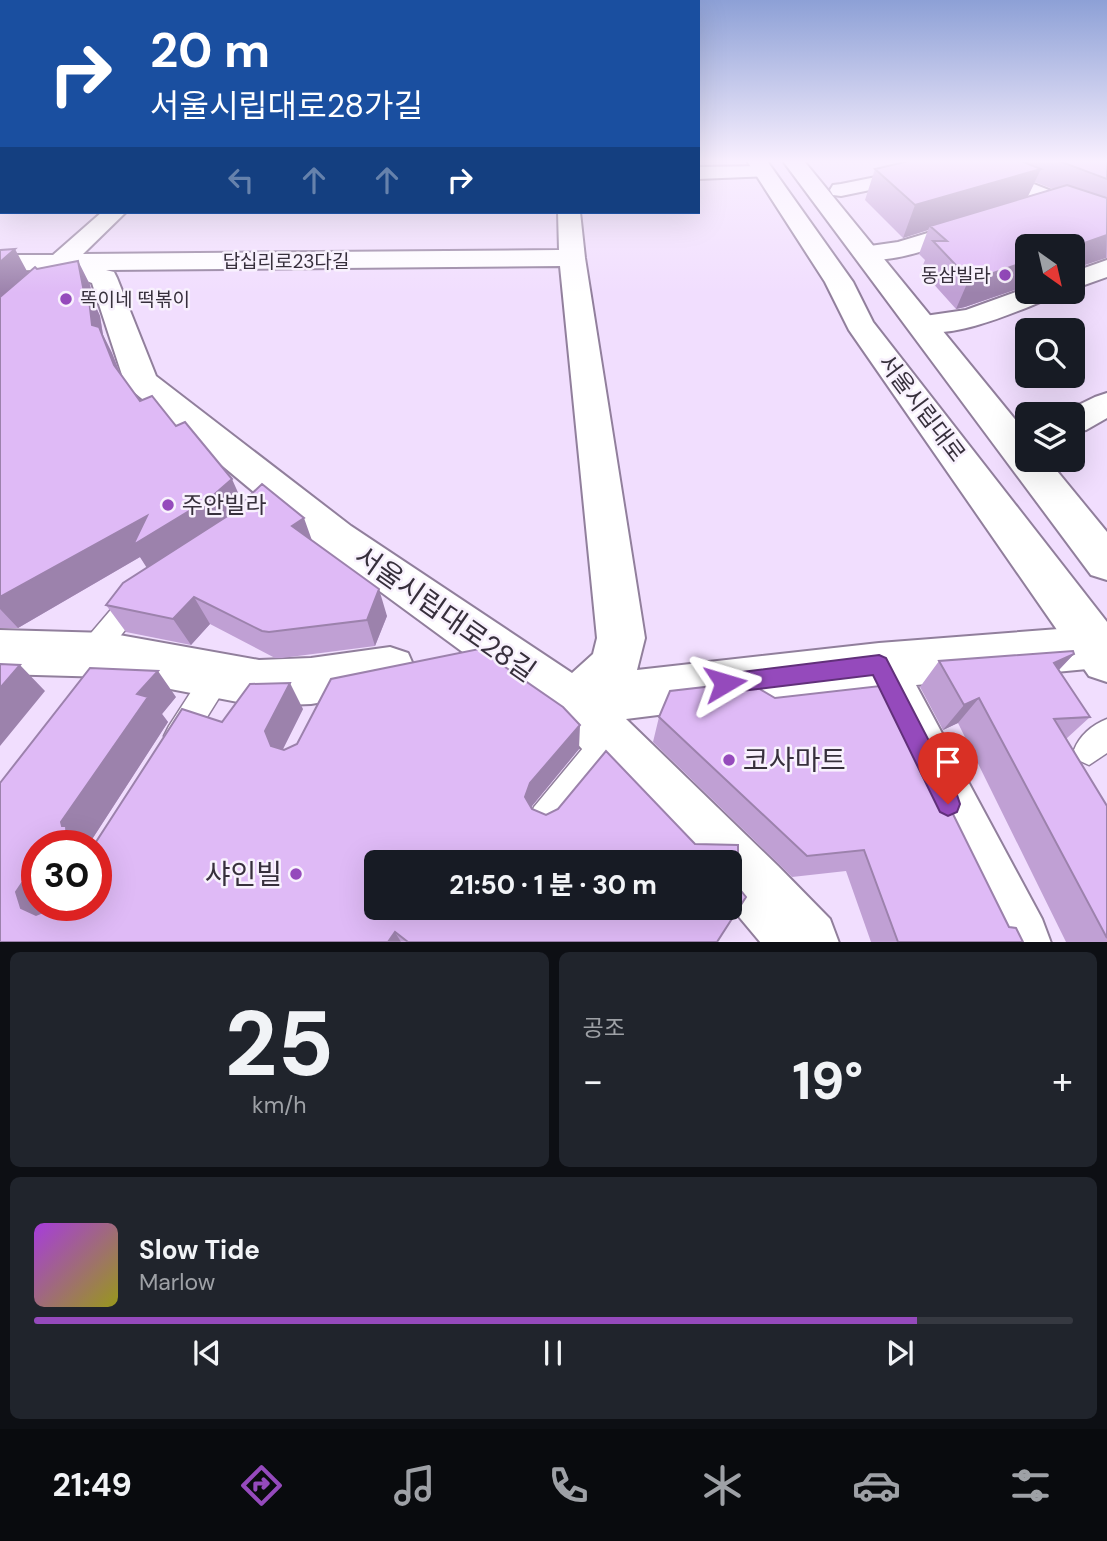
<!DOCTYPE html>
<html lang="ko">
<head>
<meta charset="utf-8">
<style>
	:root { --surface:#171b24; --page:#20242c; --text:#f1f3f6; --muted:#9ea1a6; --line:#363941; --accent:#954abc }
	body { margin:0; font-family:"DM Sans","Noto Sans KR",sans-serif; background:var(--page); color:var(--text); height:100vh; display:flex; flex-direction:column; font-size:26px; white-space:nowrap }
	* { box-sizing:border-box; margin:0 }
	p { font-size:23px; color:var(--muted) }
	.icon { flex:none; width:38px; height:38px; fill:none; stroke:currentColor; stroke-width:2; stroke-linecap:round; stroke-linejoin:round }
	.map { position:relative; height:942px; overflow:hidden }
	.details { display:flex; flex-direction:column; gap:10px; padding:10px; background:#0d0f14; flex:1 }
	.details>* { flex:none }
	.top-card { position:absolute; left:0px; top:0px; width:700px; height:214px; box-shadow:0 7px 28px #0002; background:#1a4fa0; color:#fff; overflow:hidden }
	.needle { width:46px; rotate:146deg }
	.tools { position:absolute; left:1015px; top:234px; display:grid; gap:14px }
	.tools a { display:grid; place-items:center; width:70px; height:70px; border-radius:10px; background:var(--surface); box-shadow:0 7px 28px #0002; font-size:35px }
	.speed { position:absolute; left:21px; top:830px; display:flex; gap:14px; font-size:35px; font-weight:700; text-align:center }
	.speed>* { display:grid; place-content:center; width:91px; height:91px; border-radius:50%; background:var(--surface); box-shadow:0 7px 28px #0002; line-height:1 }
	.speed .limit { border:10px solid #d22; background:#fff; color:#111 }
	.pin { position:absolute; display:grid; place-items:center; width:60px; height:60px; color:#fff; margin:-72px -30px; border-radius:50% 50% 50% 0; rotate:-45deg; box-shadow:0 0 7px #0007 }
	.pin .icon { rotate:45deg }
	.me { position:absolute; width:77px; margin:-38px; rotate:83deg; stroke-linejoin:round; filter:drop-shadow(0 0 5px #0008) }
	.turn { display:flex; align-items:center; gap:24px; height:147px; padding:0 35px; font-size:32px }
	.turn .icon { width:91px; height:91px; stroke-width:2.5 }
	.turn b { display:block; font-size:49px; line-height:60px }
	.lanes { display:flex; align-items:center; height:66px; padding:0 35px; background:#0003; justify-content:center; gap:35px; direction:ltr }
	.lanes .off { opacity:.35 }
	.big { font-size:52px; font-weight:800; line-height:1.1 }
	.details .widget { flex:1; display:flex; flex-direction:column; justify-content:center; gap:10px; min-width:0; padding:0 24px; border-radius:10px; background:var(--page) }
	.details .dial { align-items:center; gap:0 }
	.dial b { font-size:91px; line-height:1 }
	.song { display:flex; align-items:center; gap:21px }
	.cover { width:84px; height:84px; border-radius:10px; background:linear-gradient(135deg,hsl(280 70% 55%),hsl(60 70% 35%)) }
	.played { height:7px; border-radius:4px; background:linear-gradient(90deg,var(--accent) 85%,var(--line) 85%) }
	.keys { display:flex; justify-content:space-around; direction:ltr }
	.heat { display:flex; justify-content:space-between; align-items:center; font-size:38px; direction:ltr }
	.details .tiles { flex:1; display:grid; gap:10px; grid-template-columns:1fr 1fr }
	.widget:last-child { grid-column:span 2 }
	.trip { position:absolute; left:364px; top:850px; width:378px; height:70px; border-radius:10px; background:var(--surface); box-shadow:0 7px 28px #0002; font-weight:800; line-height:70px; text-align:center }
	.tab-bar { display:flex; height:112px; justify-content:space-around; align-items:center; background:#090b0e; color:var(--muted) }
	.tab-bar .icon { width:49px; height:49px }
	.tab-bar .on { color:var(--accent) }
	.tab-bar b { font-size:32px; color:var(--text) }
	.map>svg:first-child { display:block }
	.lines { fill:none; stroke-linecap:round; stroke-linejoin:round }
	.service-casing { stroke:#917f9c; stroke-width:3 }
	.minor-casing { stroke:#917f9c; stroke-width:4 }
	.secondary-casing { stroke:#917f9c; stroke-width:4 }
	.service { fill:#fff; fill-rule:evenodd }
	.minor { fill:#fff; fill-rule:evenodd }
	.secondary { fill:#fff; fill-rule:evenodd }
	.wall { fill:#c0a0d4; fill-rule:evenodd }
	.shaded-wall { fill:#9c82ac }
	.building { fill:#dfbaf6; stroke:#9c82ac; stroke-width:2; fill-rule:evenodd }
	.route { fill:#954abc; stroke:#61307a; stroke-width:2 }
	.poi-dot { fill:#954abc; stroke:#f8f1fd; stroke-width:2.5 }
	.labels { text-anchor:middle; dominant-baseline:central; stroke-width:5; stroke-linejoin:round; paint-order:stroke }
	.far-street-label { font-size:19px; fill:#37303c; stroke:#f8f1fd }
	.far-poi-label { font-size:19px; fill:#37303c; stroke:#f8f1fd; text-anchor:end }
	.street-label { font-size:23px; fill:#37303c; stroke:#f8f1fd }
	.poi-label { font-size:23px; fill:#37303c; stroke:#f8f1fd; text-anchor:start }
	.near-street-label { font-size:28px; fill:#37303c; stroke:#f8f1fd }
	.near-poi-label { font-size:28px; fill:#37303c; stroke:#f8f1fd; text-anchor:start }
</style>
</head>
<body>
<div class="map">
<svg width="1107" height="943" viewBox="0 0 1107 943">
	<rect width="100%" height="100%" fill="#f1defe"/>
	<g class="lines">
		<defs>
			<path id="service" d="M 135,589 L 144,592 L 148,599 L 144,606 L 100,662 L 90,666 L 80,662 L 77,654 L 80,646 L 126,592 Z
				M 217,664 L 227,667 L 231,676 L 227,685 L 189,746 L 179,750 L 169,746 L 164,736 L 169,726 L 207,667 Z
				M 1107,719 L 1107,753 L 1089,765 L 1078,760 L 1074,750 C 1080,735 1092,725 1107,719 Z
				M 609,726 L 620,730 L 624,740 L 620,750 L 556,829 L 545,834 L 534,829 L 529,818 L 534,807 L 598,730 Z"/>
			<path id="minor" d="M 948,161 L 976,161 L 1107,213 L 1107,228 L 951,165 Z
				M 763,166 L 770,168 L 773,172 L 770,176 L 698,179 L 698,167 Z
				M 921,168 L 928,170 L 931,174 L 928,178 L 841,196 L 833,195 L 830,190 L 833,185 L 841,184 Z
				M 0,173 L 2,173 L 2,185 L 0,185 Z
				M 102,212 L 126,212 L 83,254 L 559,250 L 558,212 L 580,212 L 585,258 L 645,638 L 637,670 L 879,643 L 1098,626 L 1107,629 L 1107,665 L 1098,668 L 916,685 L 1042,919 L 1051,943 L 983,943 L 865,689 L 626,719 L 778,866 L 830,919 L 839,943 L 761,943 L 730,906 L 730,863 L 689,863 L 554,719 L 321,548 L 129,388 L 124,381 L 92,283 L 64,273 L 10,323 L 0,326 L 0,302 L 35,270 L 0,271 L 0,255 L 53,255 ZM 560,266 L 597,638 L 593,654 L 572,673 L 351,526 L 156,376 L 117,278 L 114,272 L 106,270 Z
				M 974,219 L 982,221 L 986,226 L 982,231 C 947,242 892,267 856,258 L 852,253 L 856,248 L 898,242 Z
				M 1107,260 L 1107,277 L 1073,289 L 1073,272 Z
				M 1027,288 L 1027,292 L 1055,292 L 1051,298 C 1011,313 954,341 911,330 L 906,324 L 911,318 L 966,310 Z
				M 1107,393 L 1107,418 L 1086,430 L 1073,433 L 1073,415 L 1060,414 L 1095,397 Z
				M 0,630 L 108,633 L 259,660 L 311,658 L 390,647 L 408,653 L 415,669 L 408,685 L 390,691 L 311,704 L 259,706 L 108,677 L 0,674 Z"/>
			<path id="secondary" d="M 747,161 L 767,161 L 853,282 L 873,322 L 1107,622 L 1107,682 L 1089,676 L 849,330 L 825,282 Z
				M 783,161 L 804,161 L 1027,434 L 1027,460 L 1048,460 L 1107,532 L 1107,580 L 1091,575 Z"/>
		</defs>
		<use href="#service" class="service-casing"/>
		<use href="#minor" class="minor-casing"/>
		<use href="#secondary" class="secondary-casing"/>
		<use href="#service" class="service"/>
		<use href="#minor" class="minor"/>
		<use href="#secondary" class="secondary"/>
	</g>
	<path class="wall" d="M 909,161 L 1107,161 L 1107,258 L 1027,247 L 1027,286 L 1026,286 L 965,307 L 956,309 L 921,270 L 925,260 L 919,254 L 928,230 L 903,238 L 865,200 L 875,169 ZM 1035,182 L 1053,189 L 1028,196 Z
		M 0,250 L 28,273 L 37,269 L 78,261 L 90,285 L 94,303 L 100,316 L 103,335 L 112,353 L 121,375 L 140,401 L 176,426 L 242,502 L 312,541 L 387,616 L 375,646 L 282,658 L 275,658 L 210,624 L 191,645 L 126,632 L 106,605 L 147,567 L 140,557 L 18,628 L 0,628 Z
		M 1074,654 L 1059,670 L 1090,717 L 1066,739 L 1107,806 L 1107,942 L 1066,942 L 958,723 L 943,730 L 920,687 L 939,661 Z
		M 176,697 L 162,714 L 168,722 L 89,844 L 90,845 L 37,845 L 37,905 L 52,905 L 48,910 L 53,908 L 222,722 L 303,709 L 283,749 L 579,749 L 532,806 L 532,809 L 718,942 L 0,942 L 0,783 Z
		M 659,717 L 1009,927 L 1023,942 L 871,942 L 846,871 L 792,877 L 653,742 Z"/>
	<path class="shaded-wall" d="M 1041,169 L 1026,200 L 930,226 L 928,230 L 903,238 L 915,205 Z
		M 1107,235 L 1106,258 L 1073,269 L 1073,247 Z
		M 15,249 L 28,273 L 0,298 L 0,262 Z
		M 78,261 L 90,285 L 94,303 L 100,316 L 103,335 L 112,353 L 127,391 L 92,325 L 84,292 Z
		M 1027,261 L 1027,283 L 1026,286 L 965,307 L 956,309 L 969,279 Z
		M 232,479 L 244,506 L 150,573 L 140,557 L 18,628 L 0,609 L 0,597 L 147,516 Z
		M 304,518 L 314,546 L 292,526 Z
		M 379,589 L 387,616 L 375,646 L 367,620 Z
		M 194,597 L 210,624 L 191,645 L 173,619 Z
		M 1074,654 L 1049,680 L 1054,663 Z
		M 20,665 L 45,691 L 0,746 L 0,688 Z
		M 158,671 L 176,697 L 162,714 L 168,722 L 89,844 L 90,845 L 67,845 L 61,822 L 137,694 Z
		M 290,683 L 303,709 L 280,755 L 271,746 L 265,731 Z
		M 979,698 L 958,723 L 943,730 L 964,705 Z
		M 580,725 L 579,749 L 532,806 L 527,819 L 525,797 L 530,783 Z
		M 22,883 L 37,892 L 37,905 L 52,905 L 48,911 L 53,926 L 21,908 L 16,892 Z
		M 395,932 L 401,942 L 388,942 Z"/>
	<path class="building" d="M 909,161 L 1021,161 L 1041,169 L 915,205 L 875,169 Z
		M 1059,161 L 1107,161 L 1107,179 Z
		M 1067,185 L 1107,198 L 1107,235 L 1073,247 L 1027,247 L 1027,261 L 979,278 L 969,279 L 933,241 L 947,241 L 930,226 Z
		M 15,249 L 0,262 L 0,250 Z
		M 78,261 L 84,292 L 88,291 L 92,325 L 99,327 L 114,365 L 140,401 L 152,396 L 176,426 L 185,422 L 232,479 L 209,499 L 133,545 L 147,516 L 0,597 L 0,297 L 35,267 L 37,269 Z
		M 262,484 L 304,518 L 292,526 L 379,589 L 367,620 L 269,632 L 262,631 L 194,597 L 173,619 L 106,605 L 123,583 L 229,515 Z
		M 479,649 L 563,707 L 580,725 L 530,783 L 525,797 L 532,809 L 546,815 L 558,809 L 606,751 L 695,844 L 738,845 L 738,887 L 746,897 L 717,942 L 718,942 L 408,942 L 395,932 L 388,942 L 0,942 L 0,783 L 90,668 L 158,671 L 137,694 L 148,697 L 61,822 L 62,826 L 66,826 L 67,845 L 37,845 L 37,883 L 22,883 L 16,892 L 21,908 L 36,915 L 53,908 L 55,905 L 96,905 L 96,845 L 94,845 L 182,709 L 222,722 L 250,684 L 290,683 L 265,731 L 271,746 L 284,750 L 297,744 L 331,679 ZM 376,863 L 730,863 L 730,908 L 376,908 Z
		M 1073,651 L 1074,654 L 1054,663 L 1090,717 L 1054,719 L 1107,806 L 1107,938 L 979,698 L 964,705 L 939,661 Z
		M 0,664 L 20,665 L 0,688 Z
		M 748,682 L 775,698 L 889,685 L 1009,927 L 1016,928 L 1023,942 L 898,942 L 864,850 L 807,856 L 659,717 L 670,691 Z"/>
	<linearGradient id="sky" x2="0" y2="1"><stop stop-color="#8da0d6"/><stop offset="0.55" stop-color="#f9f0ff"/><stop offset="1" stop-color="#f9f0ff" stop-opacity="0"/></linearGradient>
	<rect width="1107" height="293" fill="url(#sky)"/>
	<path class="route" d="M 879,655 L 886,658 L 957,795 L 960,804 L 957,812 L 948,816 L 940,812 L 873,675 L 725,693 L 718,690 L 715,683 L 718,676 L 725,674 Z"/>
	<g class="poi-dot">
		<circle cx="1005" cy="275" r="7"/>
		<circle cx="66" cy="299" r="7"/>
		<circle cx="168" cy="505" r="7"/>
		<circle cx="729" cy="760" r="7"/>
		<circle cx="296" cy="874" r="7"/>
	</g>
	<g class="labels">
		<g class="far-street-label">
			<text x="286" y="261">답십리로23다길</text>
		</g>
		<g class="far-poi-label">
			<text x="991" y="275">동삼빌라</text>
			<text x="80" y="299" text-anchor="start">똑이네 떡볶이</text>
		</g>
		<g class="street-label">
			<text transform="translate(922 408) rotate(53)">서울시립대로</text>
		</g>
		<g class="poi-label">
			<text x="182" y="505">주안빌라</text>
		</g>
		<g class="near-street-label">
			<text transform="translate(445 614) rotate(35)">서울시립대로28길</text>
		</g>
		<g class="near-poi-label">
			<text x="743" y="760">코사마트</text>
			<text x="282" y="874" text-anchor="end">샤인빌</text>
		</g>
	</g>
</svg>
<div class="tools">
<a><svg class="needle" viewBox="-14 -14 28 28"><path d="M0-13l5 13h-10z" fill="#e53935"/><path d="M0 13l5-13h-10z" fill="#9ea1a6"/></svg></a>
<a><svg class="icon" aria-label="search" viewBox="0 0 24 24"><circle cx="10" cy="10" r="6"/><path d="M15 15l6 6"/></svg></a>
<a><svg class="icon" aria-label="layers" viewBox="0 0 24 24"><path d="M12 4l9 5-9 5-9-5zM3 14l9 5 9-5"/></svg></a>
</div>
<div class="speed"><div class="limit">30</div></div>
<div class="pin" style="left:948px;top:804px;background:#d93025"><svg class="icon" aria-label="arrive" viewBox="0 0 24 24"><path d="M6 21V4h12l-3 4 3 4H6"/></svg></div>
<svg class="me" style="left:725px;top:683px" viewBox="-20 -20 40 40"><path d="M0-17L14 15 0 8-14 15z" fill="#954abc" stroke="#fff" stroke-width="4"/></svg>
<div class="trip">21:50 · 1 분 · 30 m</div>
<div class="top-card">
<div class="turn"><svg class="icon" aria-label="right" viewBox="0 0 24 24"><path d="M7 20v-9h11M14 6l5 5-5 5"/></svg><div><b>20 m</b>서울시립대로28가길</div></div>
<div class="lanes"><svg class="icon off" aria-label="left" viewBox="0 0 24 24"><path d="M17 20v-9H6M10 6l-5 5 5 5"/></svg><svg class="icon off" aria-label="ahead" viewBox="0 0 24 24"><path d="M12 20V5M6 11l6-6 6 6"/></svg><svg class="icon off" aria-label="ahead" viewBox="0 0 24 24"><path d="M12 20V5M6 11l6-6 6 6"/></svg><svg class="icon" aria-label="right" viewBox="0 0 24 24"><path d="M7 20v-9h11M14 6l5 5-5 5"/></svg></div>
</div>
</div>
<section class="details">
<div class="tiles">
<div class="widget dial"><b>25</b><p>km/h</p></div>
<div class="widget"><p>공조</p>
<div class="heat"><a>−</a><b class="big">19°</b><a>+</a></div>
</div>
<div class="widget">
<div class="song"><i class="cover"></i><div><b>Slow Tide</b><p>Marlow</p></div></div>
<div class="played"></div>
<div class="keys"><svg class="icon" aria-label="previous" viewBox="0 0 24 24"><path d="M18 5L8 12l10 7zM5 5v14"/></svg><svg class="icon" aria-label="pause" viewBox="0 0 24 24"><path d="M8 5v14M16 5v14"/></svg><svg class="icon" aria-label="next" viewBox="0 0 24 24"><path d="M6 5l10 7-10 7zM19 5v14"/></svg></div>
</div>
</div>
</section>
<nav class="tab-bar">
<b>21:49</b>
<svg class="icon on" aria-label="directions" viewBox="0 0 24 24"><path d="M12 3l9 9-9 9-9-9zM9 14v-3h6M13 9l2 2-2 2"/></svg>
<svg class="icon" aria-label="music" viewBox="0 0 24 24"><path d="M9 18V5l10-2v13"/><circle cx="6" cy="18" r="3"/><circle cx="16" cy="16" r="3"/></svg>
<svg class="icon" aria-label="phone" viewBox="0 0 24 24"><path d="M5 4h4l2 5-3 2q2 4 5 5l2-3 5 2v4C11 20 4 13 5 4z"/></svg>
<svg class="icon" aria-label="climate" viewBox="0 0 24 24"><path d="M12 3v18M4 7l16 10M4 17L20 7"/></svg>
<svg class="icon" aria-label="car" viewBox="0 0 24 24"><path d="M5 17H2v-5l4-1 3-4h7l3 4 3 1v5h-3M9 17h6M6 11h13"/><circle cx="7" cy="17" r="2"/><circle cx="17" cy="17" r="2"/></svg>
<svg class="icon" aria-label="filters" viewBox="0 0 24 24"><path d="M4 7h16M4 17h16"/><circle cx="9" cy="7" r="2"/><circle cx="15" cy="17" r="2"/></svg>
</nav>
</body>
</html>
